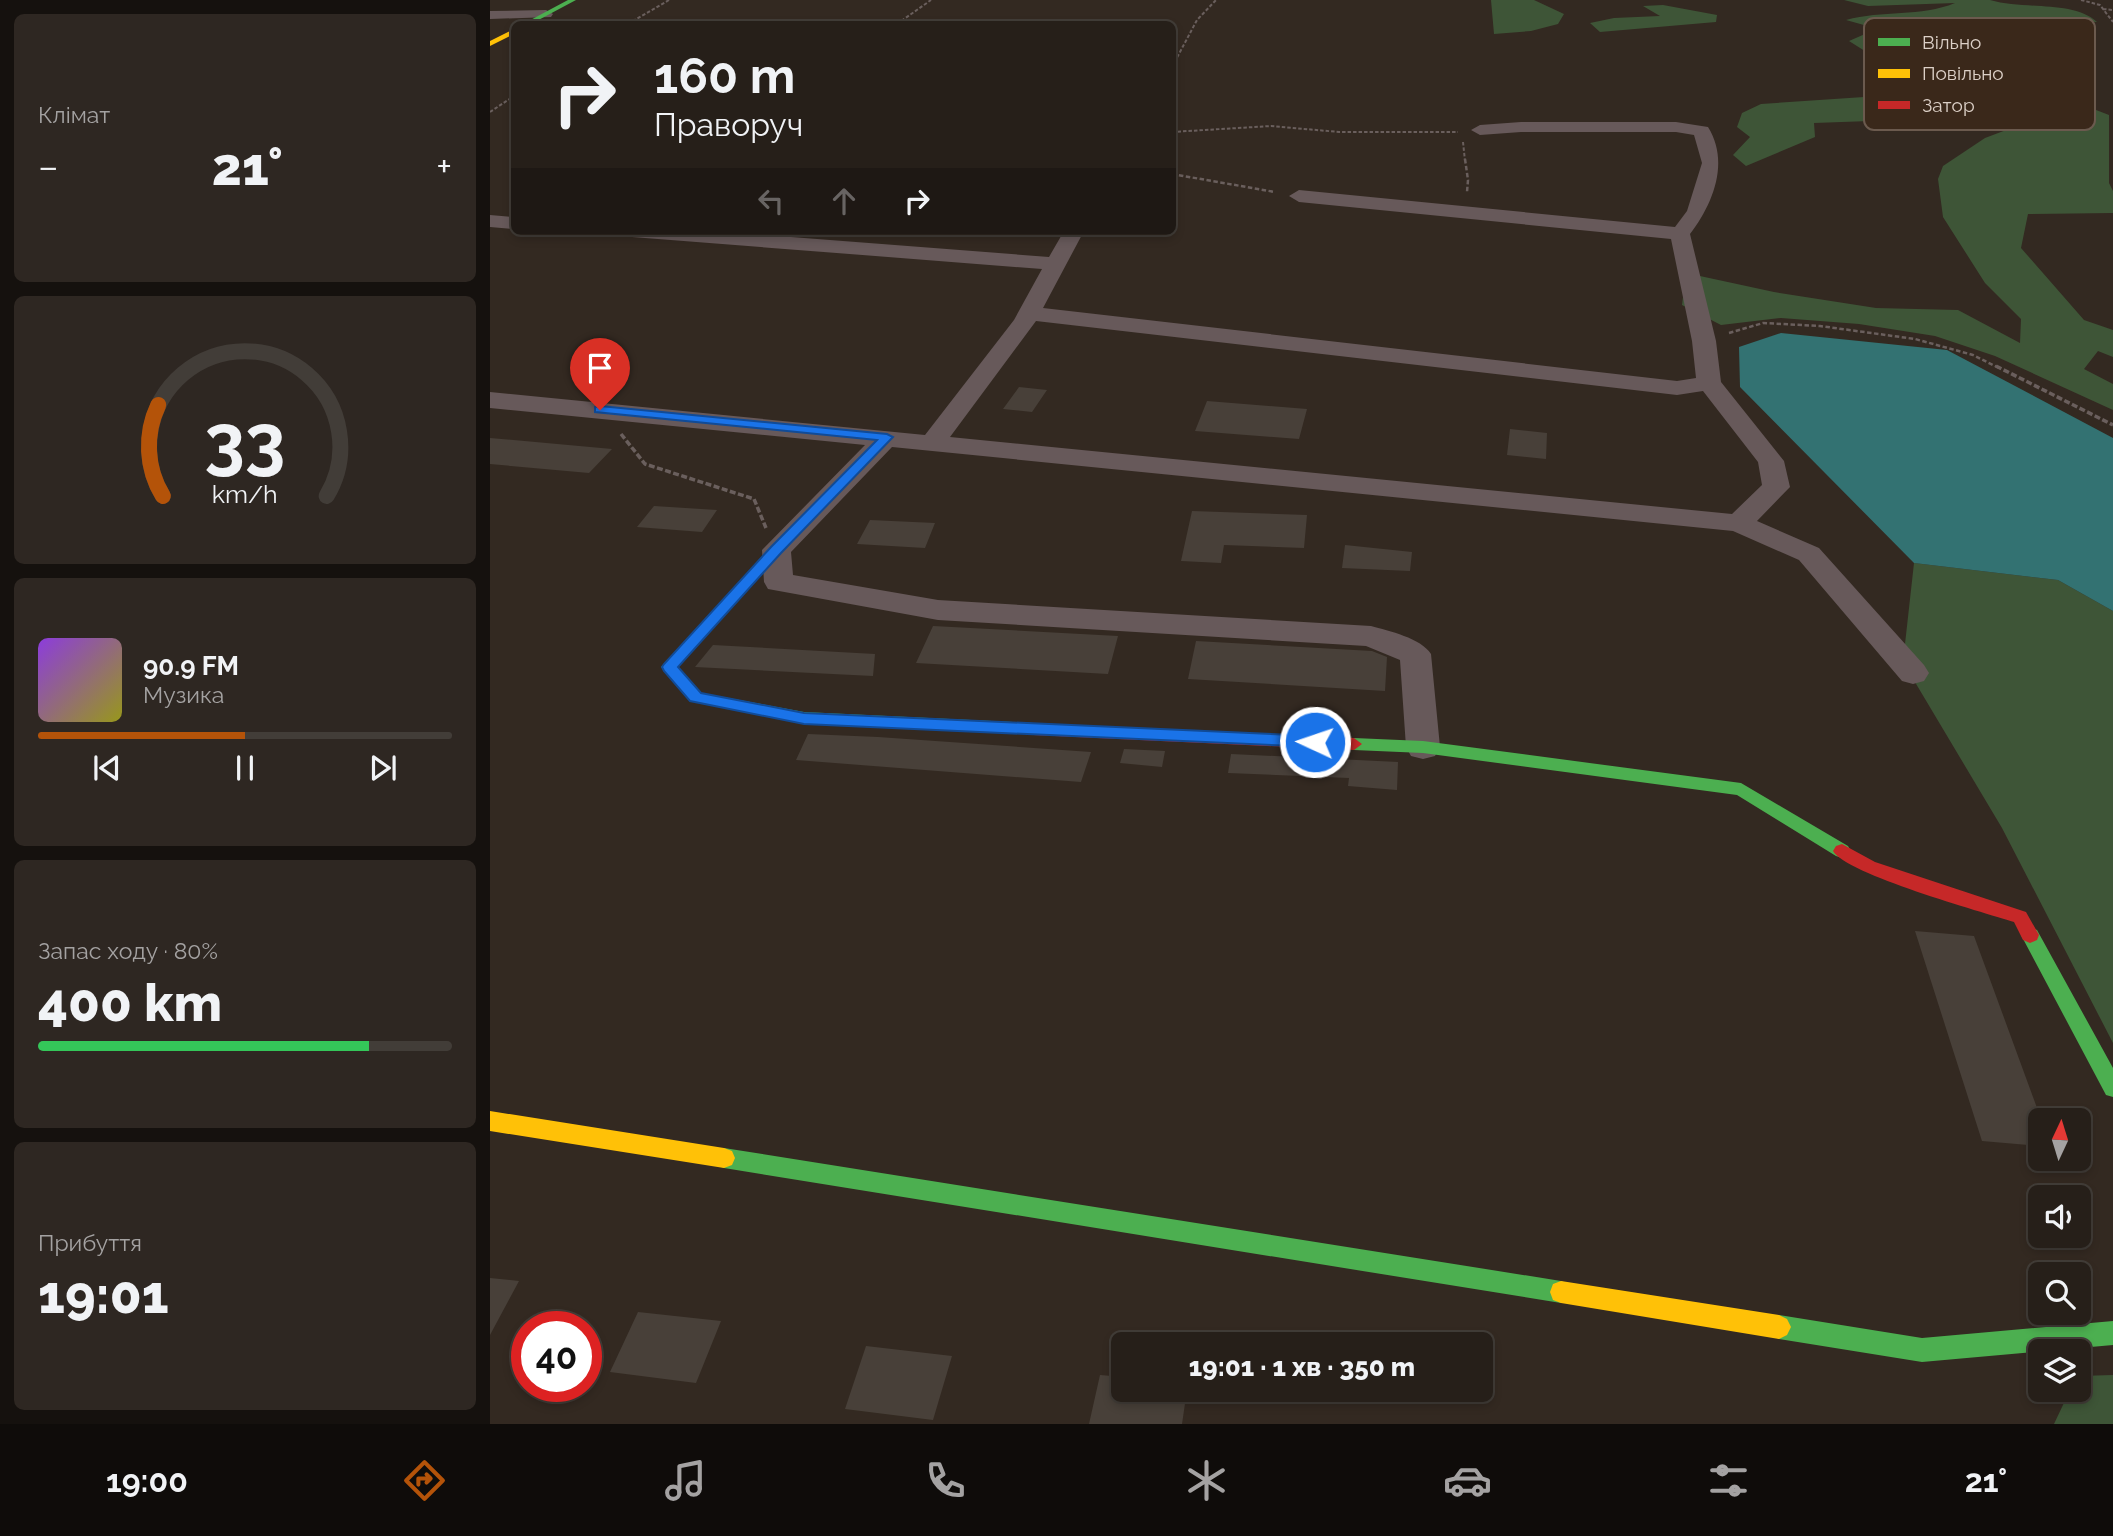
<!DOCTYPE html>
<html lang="uk">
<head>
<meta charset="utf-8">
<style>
	:root { --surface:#261f19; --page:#2e2722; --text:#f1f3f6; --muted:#a4a2a2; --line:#423d38; --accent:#b45309 }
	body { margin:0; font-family:Raleway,sans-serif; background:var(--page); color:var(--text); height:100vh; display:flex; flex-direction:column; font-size:26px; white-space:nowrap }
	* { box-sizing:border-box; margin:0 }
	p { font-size:23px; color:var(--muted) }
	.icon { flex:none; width:38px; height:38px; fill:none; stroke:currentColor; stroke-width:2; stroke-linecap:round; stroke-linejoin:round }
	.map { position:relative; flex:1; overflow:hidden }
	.side { display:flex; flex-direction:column; gap:14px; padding:14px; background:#15110e; width:490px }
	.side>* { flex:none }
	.banner { position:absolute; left:21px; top:21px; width:665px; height:214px; border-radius:10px; box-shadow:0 4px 10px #0003,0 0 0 2px var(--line); background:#261f19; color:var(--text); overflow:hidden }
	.needle { width:46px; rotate:4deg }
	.controls { position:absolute; left:1538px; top:1108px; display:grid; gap:14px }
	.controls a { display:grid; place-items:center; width:63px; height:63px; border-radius:10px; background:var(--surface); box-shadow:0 4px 10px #0003,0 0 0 2px var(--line); font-size:35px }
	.speed { position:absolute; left:21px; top:1311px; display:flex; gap:14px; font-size:35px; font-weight:700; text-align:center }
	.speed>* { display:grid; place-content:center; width:91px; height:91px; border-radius:50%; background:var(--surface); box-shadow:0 4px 10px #0003,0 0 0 2px var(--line); line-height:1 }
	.speed .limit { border:10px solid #d22; background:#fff; color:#111 }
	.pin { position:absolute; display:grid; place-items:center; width:60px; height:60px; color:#fff; margin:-72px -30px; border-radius:50% 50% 50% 0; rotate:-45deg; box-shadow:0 0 7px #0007 }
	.pin .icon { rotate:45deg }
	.me { position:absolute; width:77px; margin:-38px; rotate:273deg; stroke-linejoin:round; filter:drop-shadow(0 0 5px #0008) }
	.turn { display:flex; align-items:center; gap:24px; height:147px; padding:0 28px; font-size:32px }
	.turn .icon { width:91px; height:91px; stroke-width:2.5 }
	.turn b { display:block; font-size:49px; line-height:60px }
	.lanes { display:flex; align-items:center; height:66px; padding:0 28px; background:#0003; justify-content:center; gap:35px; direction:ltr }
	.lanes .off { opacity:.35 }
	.big { font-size:52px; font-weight:800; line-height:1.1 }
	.side .widget { flex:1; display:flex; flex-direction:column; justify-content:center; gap:10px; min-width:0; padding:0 24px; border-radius:10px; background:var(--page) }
	.side .dial { align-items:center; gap:0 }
	.dial svg { height:182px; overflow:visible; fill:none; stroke:var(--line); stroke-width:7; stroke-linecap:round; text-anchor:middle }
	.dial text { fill:var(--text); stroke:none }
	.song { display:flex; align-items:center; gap:21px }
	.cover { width:84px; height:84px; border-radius:10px; background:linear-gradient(135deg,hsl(270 70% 55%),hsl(60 70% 35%)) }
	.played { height:7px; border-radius:4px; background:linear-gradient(90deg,var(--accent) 50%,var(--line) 50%) }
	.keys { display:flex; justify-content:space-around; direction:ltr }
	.heat { display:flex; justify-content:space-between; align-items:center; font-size:38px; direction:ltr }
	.charge { height:10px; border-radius:5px; background:linear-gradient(90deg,#34c759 80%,var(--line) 0) }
	.trip { position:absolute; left:621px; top:1332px; width:382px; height:70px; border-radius:10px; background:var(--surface); box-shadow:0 4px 10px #0003,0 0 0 2px var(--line); font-weight:800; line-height:70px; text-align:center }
	.tabs { display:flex; height:112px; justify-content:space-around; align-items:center; background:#0f0c0a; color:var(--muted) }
	.tabs .icon { width:49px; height:49px }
	.tabs .active { color:var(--accent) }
	.tabs b { font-size:32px; color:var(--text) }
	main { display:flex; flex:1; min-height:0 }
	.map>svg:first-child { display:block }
	.green { fill:#3e5537 }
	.water { fill:#337272 }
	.building { fill:#484039 }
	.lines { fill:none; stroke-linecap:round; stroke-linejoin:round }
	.path-far2 { stroke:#6a5f5d; stroke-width:2; stroke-dasharray:3.5 2; stroke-linecap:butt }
	.path-far1 { stroke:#6a5f5d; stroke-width:2.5; stroke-dasharray:4.5 2.5; stroke-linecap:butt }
	.path { stroke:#6a5f5d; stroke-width:3.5; stroke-dasharray:6 2.5; stroke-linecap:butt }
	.street { fill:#67595a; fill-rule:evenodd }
	.fast { fill:#4caf50; fill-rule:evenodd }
	.slow { fill:#ffc107; fill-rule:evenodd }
	.jam { fill:#c62828; fill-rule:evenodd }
	.route { fill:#1a73e8; stroke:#114b97; stroke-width:2 }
	.key { fill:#3a281a; stroke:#6b5a4e; stroke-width:2 }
	.key-label { font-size:19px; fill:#dcd0c7 }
</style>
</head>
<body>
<main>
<section class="side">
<div class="widget"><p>Клімат</p>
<div class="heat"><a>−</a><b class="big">21°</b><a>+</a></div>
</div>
<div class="widget dial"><svg viewBox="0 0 100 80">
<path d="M14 69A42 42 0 1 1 86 69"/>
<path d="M14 69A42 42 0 0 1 12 29" stroke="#b45309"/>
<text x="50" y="56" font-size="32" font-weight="700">33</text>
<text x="50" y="72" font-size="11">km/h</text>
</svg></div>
<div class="widget">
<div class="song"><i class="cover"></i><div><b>90.9 FM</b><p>Музика</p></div></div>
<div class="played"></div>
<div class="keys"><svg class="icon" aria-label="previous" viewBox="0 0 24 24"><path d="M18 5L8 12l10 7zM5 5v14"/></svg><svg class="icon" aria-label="pause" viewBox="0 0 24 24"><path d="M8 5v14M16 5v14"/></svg><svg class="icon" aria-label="next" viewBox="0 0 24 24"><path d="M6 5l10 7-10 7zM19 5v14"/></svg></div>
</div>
<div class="widget"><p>Запас ходу · 80%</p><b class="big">400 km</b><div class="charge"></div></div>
<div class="widget"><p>Прибуття</p><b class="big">19:01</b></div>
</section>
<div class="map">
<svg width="1623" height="1424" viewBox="0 0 1623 1424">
	<rect width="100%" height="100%" fill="#332921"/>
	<path class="green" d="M 1001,0 L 1044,0 L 1074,14 L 1068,24 L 1041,31 L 1004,34 Z
		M 1354,0 L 1500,0 C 1534,10 1583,0 1607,22 L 1516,17 L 1508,23 L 1543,41 L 1571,60 L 1569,69 L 1535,54 L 1514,60 L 1483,42 L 1456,42 L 1410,33 L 1387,44 L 1378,53 L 1359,41 L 1375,34 L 1381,27 L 1356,20 C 1392,10 1431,17 1465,3 L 1378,6 Z
		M 1173,5 L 1227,15 L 1226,22 L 1110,32 L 1100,23 L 1124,18 L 1170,16 L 1153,6 Z
		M 1374,97 L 1392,110 L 1380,121 L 1324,123 L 1325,137 L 1256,166 L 1243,155 L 1260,137 L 1247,127 L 1252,113 L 1271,104 Z
		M 1588,103 L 1619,115 L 1619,183 L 1623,191 L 1623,213 L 1538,214 L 1531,248 L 1594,320 L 1623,330 L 1623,357 L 1608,351 L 1594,369 L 1623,384 L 1623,410 L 1505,356 L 1445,336 L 1369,324 L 1291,318 L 1231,325 L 1192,305 L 1196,273 L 1284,292 L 1386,308 L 1468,310 L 1530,343 L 1531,319 L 1495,283 L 1453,217 L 1448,179 L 1453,166 L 1495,138 Z
		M 1424,563 L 1568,580 L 1623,611 L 1623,1043 L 1512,828 L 1413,662 Z
		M 1623,1375 L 1623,1424 L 1564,1424 L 1580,1390 L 1589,1390 L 1589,1376 Z"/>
	<path class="water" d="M 1291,333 L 1457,350 L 1623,438 L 1623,611 L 1568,580 L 1424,563 L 1250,387 L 1249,347 Z"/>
	<path class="building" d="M 529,387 L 557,390 L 542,412 L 513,409 Z
		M 717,401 L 817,409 L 809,439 L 705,431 Z
		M 1020,429 L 1057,433 L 1056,459 L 1017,455 Z
		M 0,438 L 122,449 L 99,473 L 0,464 Z
		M 164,506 L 227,510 L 212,532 L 147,527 Z
		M 702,511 L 817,515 L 814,548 L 734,545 L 731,563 L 691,561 Z
		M 380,520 L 445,523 L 435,548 L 367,544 Z
		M 855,545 L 922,552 L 920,571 L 852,568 Z
		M 443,626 L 628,636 L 618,674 L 426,663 Z
		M 706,641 L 882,651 L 897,657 L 895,691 L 698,679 Z
		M 223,645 L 385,654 L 383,676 L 205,667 Z
		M 318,734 L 388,737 L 601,752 L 591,782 L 306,760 Z
		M 634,749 L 675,751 L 672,767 L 630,763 Z
		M 741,754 L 908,762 L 907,790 L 858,786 L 859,778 L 738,773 Z
		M 1425,931 L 1484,936 L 1550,1116 L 1550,1146 L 1492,1141 Z
		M 0,1278 L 29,1281 L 0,1335 Z
		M 148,1312 L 231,1321 L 206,1383 L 120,1372 Z
		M 376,1346 L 462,1356 L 443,1420 L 355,1409 Z
		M 610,1375 L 634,1377 L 634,1390 L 697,1390 L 692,1424 L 599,1424 Z"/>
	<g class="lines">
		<path class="path-far2" d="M 1591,0 L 1610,5 L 1623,22
			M 1613,9 L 1623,10
			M 138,24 L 179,0
			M 407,24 L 441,0
			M 682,67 L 707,20 L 726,0
			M 0,112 L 24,96
			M 682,132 L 781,126 L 849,132 L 968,132
			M 973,142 L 975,161"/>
		<path class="path-far1" d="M 975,159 L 978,180 L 977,192
			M 682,174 L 785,192
			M 1239,333 L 1273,323 L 1330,326 L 1425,339 L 1483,355 L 1509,368"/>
		<path class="path" d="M 1506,366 L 1623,425
			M 131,434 L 155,464 L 264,499 L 276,528"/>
		<path class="street" d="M 56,10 L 63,14 L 61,17 L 0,19 L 0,11 Z
			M 1031,122 L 1186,122 L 1218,127 C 1240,162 1223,204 1200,234 L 1226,341 L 1231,382 L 1294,461 L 1300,487 L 1267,521 L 1329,548 L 1434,665 L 1439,673 L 1434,681 L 1423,684 L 1412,681 L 1309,560 L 1243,531 L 402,447 L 301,552 L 303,575 L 448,600 L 881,626 C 899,631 931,638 941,654 L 950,747 L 945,756 L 933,759 L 921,756 L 916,747 L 910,660 L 876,646 L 448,620 L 278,589 L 274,582 L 272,550 L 375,445 L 0,408 L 0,392 L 435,435 L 524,320 L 552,269 L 142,237 L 135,235 L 132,231 L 222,231 L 559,257 L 574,231 L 594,231 L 553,308 L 1187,381 L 1206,378 L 1202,341 L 1181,239 L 809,202 L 799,196 L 809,190 L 1185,227 L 1197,211 L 1212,163 L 1204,135 L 1186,132 L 1031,132 L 990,135 L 981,130 L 990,125 ZM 546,321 L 1187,395 L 1213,391 L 1268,462 L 1272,485 L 1242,514 L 460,437 Z
			M 0,215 L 24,217 L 24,229 L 0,227 Z"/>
		<path class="fast" d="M 78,0 L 86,0 L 41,24 L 33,24 Z
			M 286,546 L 291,547 L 293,550 L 291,553 L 188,667 L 211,693 L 314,712 L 543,723 L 551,729 L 549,733 L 314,724 L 200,701 L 171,667 L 281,547 Z
			M 864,738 L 933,741 L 1251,783 L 1358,846 L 1361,851 L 1358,856 L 1352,858 L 1346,856 L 1247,795 L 933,753 L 864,750 L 856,744 Z
			M 1540,927 L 1547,930 L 1623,1068 L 1623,1097 L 1616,1095 L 1531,935 L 1533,930 Z
			M 234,1148 L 1071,1281 L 1079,1284 L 1082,1292 L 1079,1300 L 1071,1303 L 234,1168 L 226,1165 L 223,1158 L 226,1151 Z
			M 1289,1315 L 1432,1338 L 1623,1321 L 1623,1345 L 1432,1362 L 1289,1339 L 1281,1335 L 1277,1327 L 1281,1319 Z"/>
		<path class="slow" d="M 24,29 L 24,34 L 0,46 L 0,41 Z
			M 0,1111 L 234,1148 L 242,1151 L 245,1158 L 242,1165 L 234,1168 L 0,1131 Z
			M 1071,1281 L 1289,1315 L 1297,1319 L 1301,1327 L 1297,1335 L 1289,1339 L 1071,1303 L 1063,1300 L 1060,1292 L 1063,1284 Z"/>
		<path class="jam" d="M 543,723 L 864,738 L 872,744 L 864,750 L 543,735 L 535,729 Z
			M 1352,844 L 1385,862 L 1536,912 L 1549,935 L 1547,940 L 1540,943 L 1533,940 L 1524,922 C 1492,912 1356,874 1343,851 L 1346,846 Z"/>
	</g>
	<path class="route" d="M 110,406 L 397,434 L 403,437 L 291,553 L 188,667 L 211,693 L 314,713 L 825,736 L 834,742 L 825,747 L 314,724 L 200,701 L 174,671 L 172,667 L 174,664 L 281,547 L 387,440 L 105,412 L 105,407 Z"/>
	<rect x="1374" y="18" width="231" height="112" rx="10" class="key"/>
	<rect x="1388" y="38" width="32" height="8" fill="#4caf50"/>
	<rect x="1388" y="69" width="32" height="9" fill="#ffc107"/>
	<rect x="1388" y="101" width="32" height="8" fill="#c62828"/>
	<g class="key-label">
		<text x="1432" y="49">Вільно</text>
		<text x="1432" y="80">Повільно</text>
		<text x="1432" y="112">Затор</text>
	</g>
</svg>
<div class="controls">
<a><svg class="needle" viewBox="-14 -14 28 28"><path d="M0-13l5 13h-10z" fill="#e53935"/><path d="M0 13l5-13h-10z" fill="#a4a2a2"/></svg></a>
<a><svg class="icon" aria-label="sound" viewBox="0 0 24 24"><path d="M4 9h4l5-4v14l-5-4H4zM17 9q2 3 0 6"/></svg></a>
<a><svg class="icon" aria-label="search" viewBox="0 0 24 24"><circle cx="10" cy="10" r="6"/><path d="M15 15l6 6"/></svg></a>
<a><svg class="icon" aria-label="layers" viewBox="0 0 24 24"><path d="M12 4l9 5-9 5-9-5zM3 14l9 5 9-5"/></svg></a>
</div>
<div class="speed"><div class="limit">40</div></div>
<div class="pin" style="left:110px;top:410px;background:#d93025"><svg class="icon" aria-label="arrive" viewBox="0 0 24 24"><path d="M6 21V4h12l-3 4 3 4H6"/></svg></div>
<svg class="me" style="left:825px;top:742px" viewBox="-20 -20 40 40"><circle r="17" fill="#1a73e8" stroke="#fff" stroke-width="3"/><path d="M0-11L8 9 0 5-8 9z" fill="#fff"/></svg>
<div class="trip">19:01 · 1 хв · 350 m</div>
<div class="banner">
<div class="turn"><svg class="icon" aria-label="right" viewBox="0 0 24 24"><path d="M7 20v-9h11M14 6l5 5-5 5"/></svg><div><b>160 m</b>Праворуч</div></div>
<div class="lanes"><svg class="icon off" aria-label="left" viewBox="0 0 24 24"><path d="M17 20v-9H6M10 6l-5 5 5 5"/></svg><svg class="icon off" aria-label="ahead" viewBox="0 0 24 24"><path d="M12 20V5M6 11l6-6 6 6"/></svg><svg class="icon" aria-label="right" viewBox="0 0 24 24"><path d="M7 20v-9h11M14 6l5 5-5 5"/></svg></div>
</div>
</div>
</main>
<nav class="tabs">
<b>19:00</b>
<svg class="icon active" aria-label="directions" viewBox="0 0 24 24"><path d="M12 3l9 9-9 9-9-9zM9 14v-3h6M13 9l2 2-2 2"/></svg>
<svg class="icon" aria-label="music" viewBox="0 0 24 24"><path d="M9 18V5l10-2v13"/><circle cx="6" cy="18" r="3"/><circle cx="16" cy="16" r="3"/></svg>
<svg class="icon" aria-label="phone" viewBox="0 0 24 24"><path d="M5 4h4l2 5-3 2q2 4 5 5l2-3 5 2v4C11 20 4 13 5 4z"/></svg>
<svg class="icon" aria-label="climate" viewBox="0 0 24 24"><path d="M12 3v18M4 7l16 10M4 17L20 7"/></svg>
<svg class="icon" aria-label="car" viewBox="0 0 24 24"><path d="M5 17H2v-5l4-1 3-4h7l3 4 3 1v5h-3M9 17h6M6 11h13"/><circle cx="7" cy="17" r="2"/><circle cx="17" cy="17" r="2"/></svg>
<svg class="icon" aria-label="filters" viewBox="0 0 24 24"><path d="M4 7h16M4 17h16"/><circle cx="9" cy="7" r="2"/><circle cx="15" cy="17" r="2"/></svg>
<b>21°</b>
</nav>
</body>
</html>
